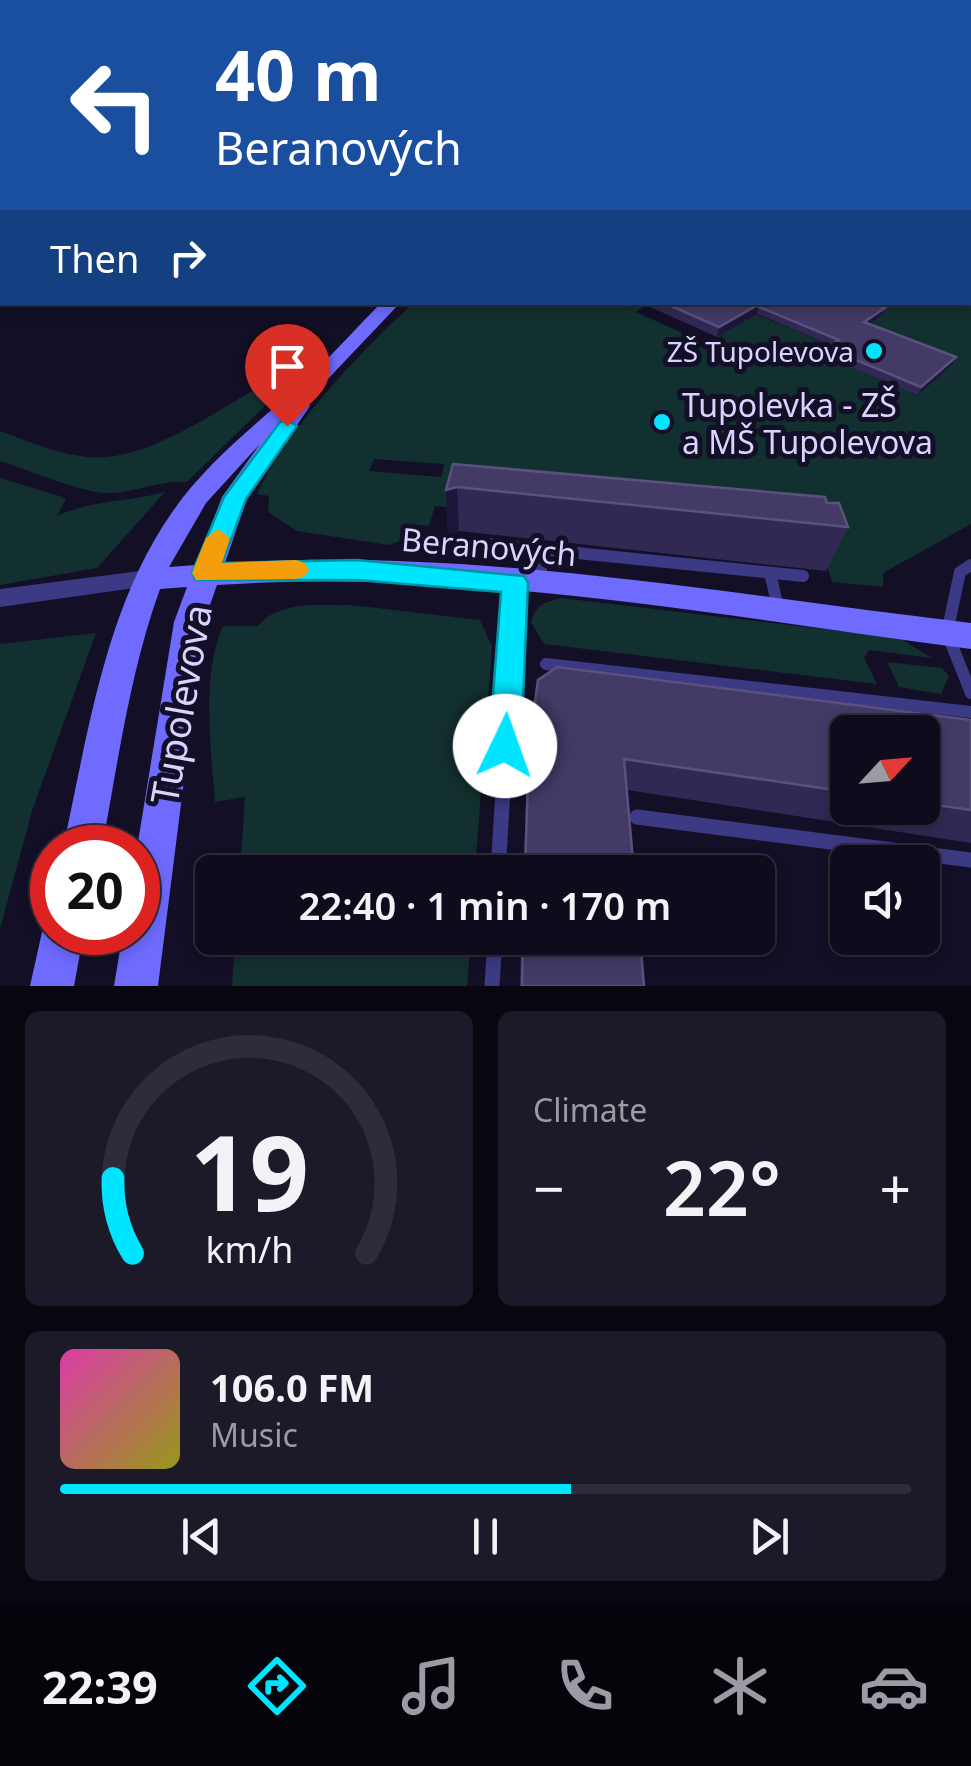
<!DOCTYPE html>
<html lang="en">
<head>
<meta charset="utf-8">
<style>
	:root { --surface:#0e0b1c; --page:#1c1929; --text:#f1f3f6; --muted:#9b9ba3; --line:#2e2b3b; --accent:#00e5ff }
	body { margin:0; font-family:"Noto Sans",sans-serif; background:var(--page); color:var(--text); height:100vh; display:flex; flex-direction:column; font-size:38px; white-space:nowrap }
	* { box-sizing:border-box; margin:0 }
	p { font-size:32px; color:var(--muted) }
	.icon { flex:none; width:55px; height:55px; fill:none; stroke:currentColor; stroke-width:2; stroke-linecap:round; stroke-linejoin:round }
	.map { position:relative; height:986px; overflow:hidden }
	.details { display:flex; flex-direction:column; gap:25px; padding:25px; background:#08060f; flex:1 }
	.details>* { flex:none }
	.banner { position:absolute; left:0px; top:0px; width:972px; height:305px; box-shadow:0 5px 15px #0003,0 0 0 2px var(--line); background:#1a4fa0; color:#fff; overflow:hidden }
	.needle { width:65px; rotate:64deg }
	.controls { position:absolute; left:830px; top:715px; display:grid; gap:20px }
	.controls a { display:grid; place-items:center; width:110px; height:110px; border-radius:15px; background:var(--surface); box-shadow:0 5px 15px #0003,0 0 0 2px var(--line); font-size:50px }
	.speed { position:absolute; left:30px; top:825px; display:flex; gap:20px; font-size:50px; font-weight:700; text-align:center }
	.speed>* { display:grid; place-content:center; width:130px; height:130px; border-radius:50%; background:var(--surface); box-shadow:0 5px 15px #0003,0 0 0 2px var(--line); line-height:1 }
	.speed .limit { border:15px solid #d22; background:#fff; color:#111 }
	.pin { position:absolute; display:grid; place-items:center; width:85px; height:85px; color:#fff; margin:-102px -42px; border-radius:50% 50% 50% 0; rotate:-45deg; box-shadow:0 0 10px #0007 }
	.pin .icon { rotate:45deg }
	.me { position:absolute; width:110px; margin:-55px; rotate:3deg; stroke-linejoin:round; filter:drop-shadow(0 0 8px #0008) }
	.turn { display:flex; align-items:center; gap:35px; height:210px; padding:0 50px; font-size:45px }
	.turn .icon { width:130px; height:130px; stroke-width:2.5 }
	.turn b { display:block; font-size:70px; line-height:85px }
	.then { display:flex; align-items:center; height:95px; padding:0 50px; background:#0003; gap:20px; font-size:38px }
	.big { font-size:75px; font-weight:600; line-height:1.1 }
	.details .tile { flex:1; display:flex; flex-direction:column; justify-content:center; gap:15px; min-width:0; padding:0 35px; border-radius:15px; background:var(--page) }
	.details .dial { align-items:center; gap:0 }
	.dial svg { height:260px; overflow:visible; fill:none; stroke:var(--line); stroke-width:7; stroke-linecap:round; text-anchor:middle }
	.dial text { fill:var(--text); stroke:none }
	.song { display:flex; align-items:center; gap:30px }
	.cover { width:120px; height:120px; border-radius:15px; background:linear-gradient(135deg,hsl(320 70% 55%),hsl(60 70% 35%)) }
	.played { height:10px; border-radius:5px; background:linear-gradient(90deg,var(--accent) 60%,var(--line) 60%) }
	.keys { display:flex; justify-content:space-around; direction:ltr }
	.heat { display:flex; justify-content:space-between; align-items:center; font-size:55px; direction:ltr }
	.details .tiles { flex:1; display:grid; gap:25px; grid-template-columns:1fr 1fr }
	.tile:last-child { grid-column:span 2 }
	.trip { position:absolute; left:195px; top:855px; width:580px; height:100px; border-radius:15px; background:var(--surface); box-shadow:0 5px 15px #0003,0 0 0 2px var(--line); font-weight:600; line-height:100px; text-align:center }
	.tab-bar { display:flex; height:160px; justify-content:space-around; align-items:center; background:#06040b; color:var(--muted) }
	.tab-bar .icon { width:70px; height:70px }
	.tab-bar .on { color:var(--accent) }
	.tab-bar b { font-size:45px; color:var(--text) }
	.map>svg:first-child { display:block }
	.green { fill:#12302f; fill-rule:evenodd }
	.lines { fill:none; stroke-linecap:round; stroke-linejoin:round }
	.lane-far1 { stroke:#3d3a85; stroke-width:12 }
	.lane { stroke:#3d3a85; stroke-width:15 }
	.street { fill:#3d3a85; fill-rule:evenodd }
	.secondary { fill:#6f6bff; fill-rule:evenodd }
	.wall { fill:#312854; fill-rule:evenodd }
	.shaded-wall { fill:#1d163a }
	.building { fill:#433a66; stroke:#5a527e; stroke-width:2.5 }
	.route { fill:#00e5ff; stroke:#0095a6; stroke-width:2.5 }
	.slow { fill:#f59e0b }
	.poi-dot { fill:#00e5ff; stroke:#130f26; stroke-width:4 }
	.labels { text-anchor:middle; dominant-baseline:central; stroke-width:10; stroke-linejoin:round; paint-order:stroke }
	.far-poi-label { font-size:28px; fill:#d9d4ff; stroke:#130f26; text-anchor:end }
	.poi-label { font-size:32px; fill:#d9d4ff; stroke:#130f26; text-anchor:start }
	.street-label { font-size:32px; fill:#d9d4ff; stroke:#130f26 }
	.near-street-label { font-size:38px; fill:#d9d4ff; stroke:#130f26 }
</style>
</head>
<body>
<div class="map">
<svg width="971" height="986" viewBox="0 0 971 986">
	<rect width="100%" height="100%" fill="#130f26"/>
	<path class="green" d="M 971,279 L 971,524 L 883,573 L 883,587 L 832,582 L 820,542 L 435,506 L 429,526 L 409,524 L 403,540 L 389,545 L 297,531 L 268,512 L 269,496 L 257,494 C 292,422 356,357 413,303 L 610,302 L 625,309 L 639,303 L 646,305 L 636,312 L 705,343 L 731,328 L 733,305 L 836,347 L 917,395 L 951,365 L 861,330 L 846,303 L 970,302 ZM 374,459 L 443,464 L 444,465 L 441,477 L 369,471 Z
		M 257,388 L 283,388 L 187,482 C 160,480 136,493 108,493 C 85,494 26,469 0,461 L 0,431 C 33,443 71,460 107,457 C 156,453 216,412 257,388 Z
		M 0,478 L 66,498 L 57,516 C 91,500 129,502 165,492 L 97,568 L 0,585 Z
		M 561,598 L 900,638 L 932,658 L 869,650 L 864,658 L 877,684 L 544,644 L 531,622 C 535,605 545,602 561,598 Z
		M 351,605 L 480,620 L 492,646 L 475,872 L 240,872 L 245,797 L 215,802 C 211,750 201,674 223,626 L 258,626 C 280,600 319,606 351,605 Z
		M 96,633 L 32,811 L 0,929 L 0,644 Z
		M 887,662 L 942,668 L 949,676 L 941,694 L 899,687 Z
		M 235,938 L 471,938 L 467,986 L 232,986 Z"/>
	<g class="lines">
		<path class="lane-far1" d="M 458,541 L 803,576
			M 971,565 L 960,572 L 947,633 L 971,693
			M 770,573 L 778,607
			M 540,584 L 542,550
			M 546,664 L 971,712
			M 506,728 L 515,583"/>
		<path class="lane" d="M 637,817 L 971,860
			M 498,872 L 507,726
			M 492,986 L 495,938"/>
		<path class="street" d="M 971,241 L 971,249 L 970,250 L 970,242 Z
			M 970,267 L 971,267 L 971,275 L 970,275 Z
			M 148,570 L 156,573 L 159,579 L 156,585 L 0,607 L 0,589 Z"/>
		<path class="secondary" d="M 382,302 L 401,302 L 307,401 L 310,406 L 247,498 L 225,563 C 473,547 725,594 971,623 L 971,649 C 722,616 469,568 217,585 L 204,622 L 158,986 L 114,986 L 123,932 L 138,932 L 137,848 L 174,622 L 187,587 L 160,589 C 130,672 118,761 102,848 L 63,848 C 88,734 105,607 173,511 C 208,461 257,424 302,383 C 330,358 355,329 382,302 ZM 260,444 L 222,497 L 196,565 L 169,567 L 206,503 Z
			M 52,915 L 52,932 L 84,932 L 74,986 L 30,986 L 42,932 Z"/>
	</g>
	<path class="wall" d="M 610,302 L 638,302 L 625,309 Z
		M 639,302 L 869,302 L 885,308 L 882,315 L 869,324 L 952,365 L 918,395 L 824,356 L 827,348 L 831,345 L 757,314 L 717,337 Z
		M 453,464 L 827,503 L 848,527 L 826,571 L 459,531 L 448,534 L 446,490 Z
		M 971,720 L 971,843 L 627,790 L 634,872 L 523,872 L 529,745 ZM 848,732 L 922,732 L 922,808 L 848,808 Z
		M 521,938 L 640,938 L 644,986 L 520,986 Z"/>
	<path class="shaded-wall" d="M 626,302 L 638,302 L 625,309 Z
		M 763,302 L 771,302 L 759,307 L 757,314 L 717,337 L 719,327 Z
		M 885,308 L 882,315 L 861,330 L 864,322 Z
		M 956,357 L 952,365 L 918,395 L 921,387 Z
		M 457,487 L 459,531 L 448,534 L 446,490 Z"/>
	<path class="building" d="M 662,302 L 763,302 L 719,327 Z
		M 767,302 L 869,302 L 885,308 L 864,322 L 956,357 L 921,387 L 827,348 L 839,340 L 759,307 Z
		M 453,464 L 825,497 L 827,503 L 839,503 L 848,527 L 457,487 L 446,490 Z
		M 557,667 L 971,720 L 971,810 L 922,803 L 922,732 L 848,732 L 848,792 L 624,759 L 634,872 L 525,872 L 529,745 L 538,680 Z
		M 523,938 L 640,938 L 644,986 L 522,986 Z"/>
	<linearGradient id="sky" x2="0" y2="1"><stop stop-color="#0a0815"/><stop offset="0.54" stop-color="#333752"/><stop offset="1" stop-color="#333752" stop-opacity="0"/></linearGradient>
	<rect width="971" height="303" fill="url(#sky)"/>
	<path class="route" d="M 287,420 L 297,426 L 246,499 L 222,563 L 357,560 L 524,576 L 528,583 L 521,746 L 516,757 L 505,761 L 493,757 L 489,746 L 501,592 L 357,580 L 196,580 L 192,573 L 224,497 L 280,422 Z"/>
	<path class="slow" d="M 218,529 L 230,538 L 222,563 L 296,560 L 305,563 L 309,570 L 305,576 L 296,579 L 196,580 L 192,573 L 206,538 Z"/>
	<g class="poi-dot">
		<circle cx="874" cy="351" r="10"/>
		<circle cx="662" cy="422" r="10"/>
	</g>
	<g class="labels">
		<g class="far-poi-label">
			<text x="854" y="351">ZŠ Tupolevova</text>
		</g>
		<g class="poi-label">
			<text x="682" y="404">Tupolevka - ZŠ<tspan x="682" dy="37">a MŠ Tupolevova</tspan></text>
		</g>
		<g class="street-label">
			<text transform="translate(489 546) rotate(5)">Beranových</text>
		</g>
		<g class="near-street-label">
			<text transform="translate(180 704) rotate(-80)">Tupolevova</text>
		</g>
	</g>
</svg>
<div class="controls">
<a><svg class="needle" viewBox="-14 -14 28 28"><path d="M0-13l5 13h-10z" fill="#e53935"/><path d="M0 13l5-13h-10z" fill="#9b9ba3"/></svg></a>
<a><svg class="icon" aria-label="sound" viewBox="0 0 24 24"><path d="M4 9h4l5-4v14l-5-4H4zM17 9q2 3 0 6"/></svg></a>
</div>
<div class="speed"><div class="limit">20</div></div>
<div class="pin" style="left:287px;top:426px;background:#d93025"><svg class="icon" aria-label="arrive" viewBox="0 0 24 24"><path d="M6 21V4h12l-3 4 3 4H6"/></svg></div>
<svg class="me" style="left:505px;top:746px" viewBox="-20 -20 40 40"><circle r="19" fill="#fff"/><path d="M0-13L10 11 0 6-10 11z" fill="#00e5ff"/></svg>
<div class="trip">22:40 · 1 min · 170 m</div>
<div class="banner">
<div class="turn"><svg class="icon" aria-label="left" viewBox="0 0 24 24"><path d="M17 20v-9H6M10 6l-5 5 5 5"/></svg><div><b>40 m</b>Beranových</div></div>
<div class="then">Then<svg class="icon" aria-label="right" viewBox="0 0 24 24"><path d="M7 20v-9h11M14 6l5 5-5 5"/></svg></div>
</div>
</div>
<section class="details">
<div class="tiles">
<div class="tile dial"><svg viewBox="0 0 100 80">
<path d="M14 69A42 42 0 1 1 86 69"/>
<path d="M14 69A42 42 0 0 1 8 46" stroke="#00e5ff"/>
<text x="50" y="56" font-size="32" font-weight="700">19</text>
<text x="50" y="72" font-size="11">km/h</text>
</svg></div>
<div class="tile"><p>Climate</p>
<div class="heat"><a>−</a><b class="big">22°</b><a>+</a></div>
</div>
<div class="tile">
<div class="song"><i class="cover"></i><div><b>106.0 FM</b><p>Music</p></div></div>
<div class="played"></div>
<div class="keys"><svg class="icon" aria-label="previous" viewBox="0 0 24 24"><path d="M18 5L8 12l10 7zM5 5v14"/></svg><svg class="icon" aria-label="pause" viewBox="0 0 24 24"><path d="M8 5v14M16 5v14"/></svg><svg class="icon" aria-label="next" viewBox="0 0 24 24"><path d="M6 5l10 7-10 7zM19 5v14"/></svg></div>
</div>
</div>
</section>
<nav class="tab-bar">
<b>22:39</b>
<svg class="icon on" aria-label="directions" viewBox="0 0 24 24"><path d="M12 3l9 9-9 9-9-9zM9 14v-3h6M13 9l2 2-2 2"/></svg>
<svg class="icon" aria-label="music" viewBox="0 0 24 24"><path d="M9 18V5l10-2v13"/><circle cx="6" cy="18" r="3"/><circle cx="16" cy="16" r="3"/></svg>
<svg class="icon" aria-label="phone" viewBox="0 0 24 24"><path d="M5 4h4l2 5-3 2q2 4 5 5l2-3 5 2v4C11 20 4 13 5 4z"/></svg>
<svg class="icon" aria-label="climate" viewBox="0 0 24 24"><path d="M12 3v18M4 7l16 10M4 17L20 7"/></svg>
<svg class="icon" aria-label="car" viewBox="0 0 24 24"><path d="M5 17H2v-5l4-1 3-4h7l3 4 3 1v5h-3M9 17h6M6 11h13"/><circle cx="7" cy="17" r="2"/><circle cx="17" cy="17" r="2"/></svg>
</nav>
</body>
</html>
